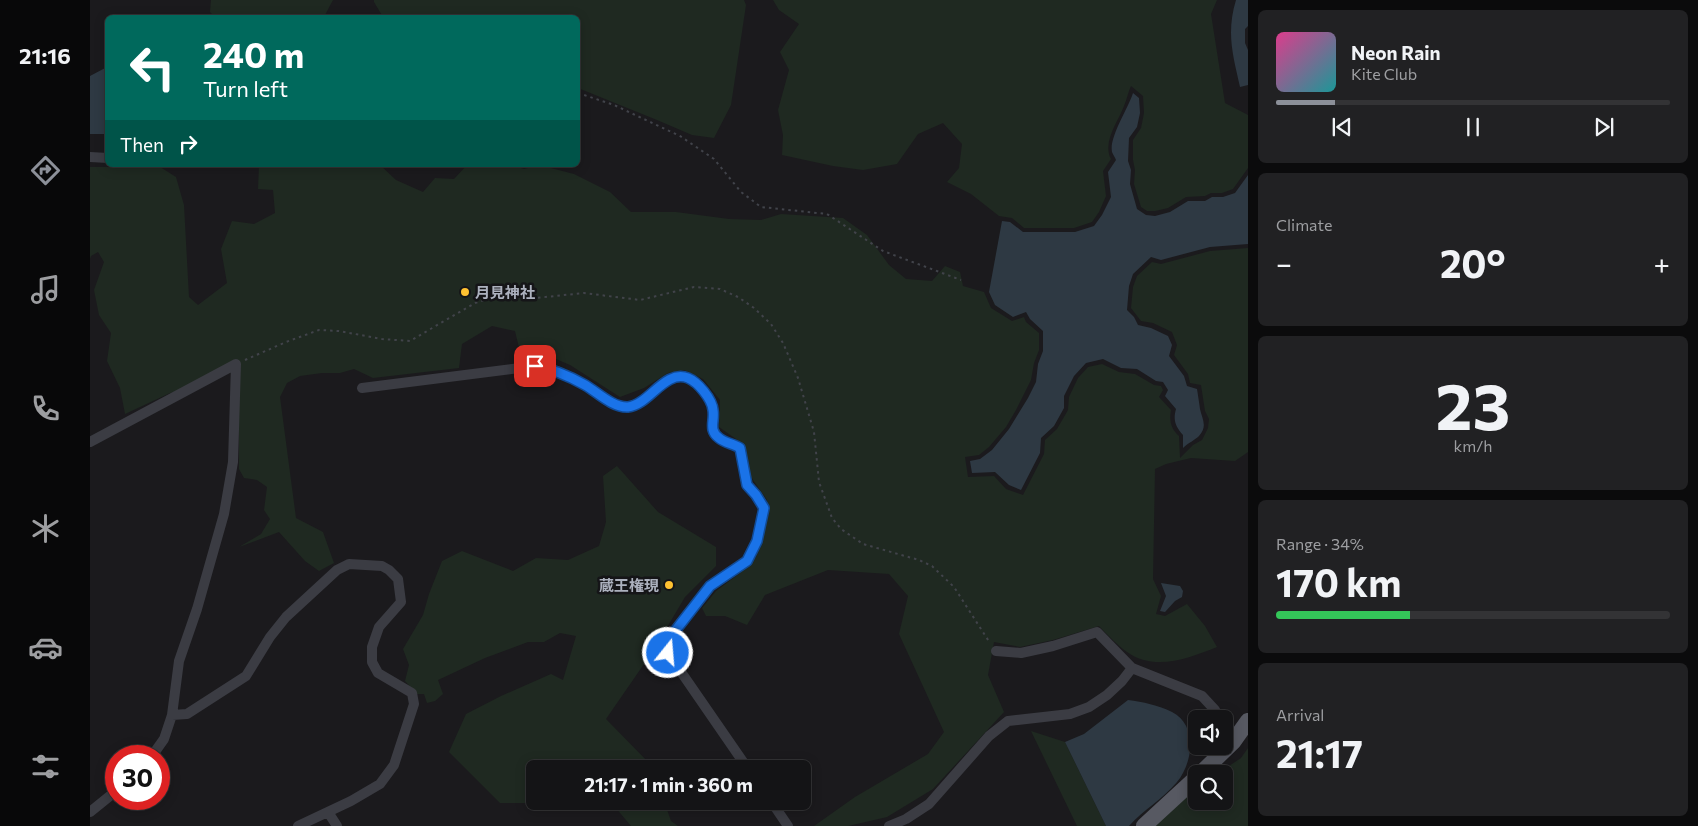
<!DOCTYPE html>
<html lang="en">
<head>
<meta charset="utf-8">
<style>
	:root { --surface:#141416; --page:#212123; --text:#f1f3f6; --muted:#9d9ea1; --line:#333335; --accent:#8c9099 }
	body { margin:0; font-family:Commissioner,"Noto Sans JP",sans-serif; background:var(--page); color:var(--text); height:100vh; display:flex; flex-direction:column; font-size:19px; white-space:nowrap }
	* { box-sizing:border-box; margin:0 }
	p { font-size:16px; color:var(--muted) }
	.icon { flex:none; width:28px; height:28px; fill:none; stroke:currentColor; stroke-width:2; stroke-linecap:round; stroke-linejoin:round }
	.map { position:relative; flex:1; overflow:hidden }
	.drawer { display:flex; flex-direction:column; gap:10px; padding:10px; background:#0b0b0c; width:450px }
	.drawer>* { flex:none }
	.top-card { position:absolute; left:15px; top:15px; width:475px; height:152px; border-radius:8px; box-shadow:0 2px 12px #0003,0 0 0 1px var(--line); background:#00695c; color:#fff; overflow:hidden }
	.tools { position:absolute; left:1098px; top:710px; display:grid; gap:10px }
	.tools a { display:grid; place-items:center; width:45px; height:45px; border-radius:8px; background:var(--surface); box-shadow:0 2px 12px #0003,0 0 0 1px var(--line); font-size:25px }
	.speed { position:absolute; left:15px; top:745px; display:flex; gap:10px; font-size:25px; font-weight:700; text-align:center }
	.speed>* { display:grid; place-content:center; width:65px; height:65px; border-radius:50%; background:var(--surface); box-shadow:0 2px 12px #0003,0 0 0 1px var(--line); line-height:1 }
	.speed .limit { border:8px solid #d22; background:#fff; color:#111 }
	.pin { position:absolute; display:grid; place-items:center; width:42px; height:42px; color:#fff; margin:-21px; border-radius:10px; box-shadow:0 2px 8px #0006 }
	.me { position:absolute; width:55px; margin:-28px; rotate:17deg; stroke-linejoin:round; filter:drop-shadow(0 0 4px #0008) }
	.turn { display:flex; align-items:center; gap:18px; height:105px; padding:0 15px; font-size:22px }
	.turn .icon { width:65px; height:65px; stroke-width:2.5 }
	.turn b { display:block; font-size:35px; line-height:42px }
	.then { display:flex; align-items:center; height:48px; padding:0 15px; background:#0003; gap:10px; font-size:19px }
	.big { font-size:38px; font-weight:700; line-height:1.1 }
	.drawer .widget { flex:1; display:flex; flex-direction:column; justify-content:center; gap:8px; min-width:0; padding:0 18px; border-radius:8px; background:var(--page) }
	.drawer .dial { align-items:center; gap:0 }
	.dial b { font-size:65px; line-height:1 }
	.song { display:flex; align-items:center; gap:15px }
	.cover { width:60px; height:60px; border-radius:8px; background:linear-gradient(135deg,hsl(330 70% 55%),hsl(180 70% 35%)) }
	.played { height:5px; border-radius:2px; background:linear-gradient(90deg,var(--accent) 15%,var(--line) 15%) }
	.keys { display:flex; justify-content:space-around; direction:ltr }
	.heat { display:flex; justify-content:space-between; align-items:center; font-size:28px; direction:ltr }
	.charge { height:8px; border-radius:4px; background:linear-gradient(90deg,#34c759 34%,var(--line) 0) }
	.trip { position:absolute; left:436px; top:760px; width:285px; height:50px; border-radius:8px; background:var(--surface); box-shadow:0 2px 12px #0003,0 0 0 1px var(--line); font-weight:700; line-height:50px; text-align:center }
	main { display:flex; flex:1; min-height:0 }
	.tab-bar { display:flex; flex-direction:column; width:90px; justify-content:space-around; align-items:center; background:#080809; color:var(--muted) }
	.tab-bar .icon { width:35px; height:35px }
	.tab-bar .current { color:var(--accent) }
	.tab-bar b { font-size:22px; color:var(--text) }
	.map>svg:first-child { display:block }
	.green { fill:#1f2921 }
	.water { fill:#2e3943 }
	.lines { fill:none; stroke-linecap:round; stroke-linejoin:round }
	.path { stroke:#41434a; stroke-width:2; stroke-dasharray:2.5 4; stroke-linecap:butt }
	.minor { stroke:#3b3c43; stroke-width:10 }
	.primary { stroke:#575962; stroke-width:16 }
	.route-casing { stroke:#114b97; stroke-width:12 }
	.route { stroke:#1a73e8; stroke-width:9 }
	.poi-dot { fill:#ffc231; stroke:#151518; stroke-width:2 }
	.labels { text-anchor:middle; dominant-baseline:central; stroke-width:5; stroke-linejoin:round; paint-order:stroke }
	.poi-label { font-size:15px; font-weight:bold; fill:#acb1be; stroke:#151518; text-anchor:start }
</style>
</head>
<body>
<main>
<nav class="tab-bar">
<b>21:16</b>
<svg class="icon current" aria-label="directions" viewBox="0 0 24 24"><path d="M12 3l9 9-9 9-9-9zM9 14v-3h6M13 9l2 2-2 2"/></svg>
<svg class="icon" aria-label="music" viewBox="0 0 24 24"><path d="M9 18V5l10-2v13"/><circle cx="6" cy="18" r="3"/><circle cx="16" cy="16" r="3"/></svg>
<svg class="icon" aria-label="phone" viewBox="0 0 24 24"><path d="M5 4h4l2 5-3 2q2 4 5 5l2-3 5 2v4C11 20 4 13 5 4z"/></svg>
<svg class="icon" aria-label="climate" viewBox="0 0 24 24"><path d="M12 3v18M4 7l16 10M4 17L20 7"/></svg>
<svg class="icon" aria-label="car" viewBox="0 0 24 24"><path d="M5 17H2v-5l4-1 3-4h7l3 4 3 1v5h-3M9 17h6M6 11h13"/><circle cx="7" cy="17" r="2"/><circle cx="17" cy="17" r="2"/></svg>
<svg class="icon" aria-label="filters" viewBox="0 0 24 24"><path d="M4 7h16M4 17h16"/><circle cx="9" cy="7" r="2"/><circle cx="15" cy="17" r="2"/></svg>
</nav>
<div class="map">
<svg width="1158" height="826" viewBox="0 0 1158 826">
	<rect width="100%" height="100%" fill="#1b1a1d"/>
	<path class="green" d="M 121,0 L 243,0 L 235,15 L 236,18 L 125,17 L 120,12 Z
		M 284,0 L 654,0 L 656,5 L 641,105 L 624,138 L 602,135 L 567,120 L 488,88 L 488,18 L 293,17 L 284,2 Z
		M 683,0 L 1127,0 L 1121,14 L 1135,103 L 1158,115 L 1158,168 L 1143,189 L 1132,193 L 1121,193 L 1115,196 L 1096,197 L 1078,208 L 1065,211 L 1057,211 L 1051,207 L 1044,184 L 1045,170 L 1043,160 L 1043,140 L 1051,128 L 1054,113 L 1053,96 L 1041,86 C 1038,92 1037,99 1034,106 C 1028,122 1012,142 1021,159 L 1013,171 L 1016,196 L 1009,212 L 1002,222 L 984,228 L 934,228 L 922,218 L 909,216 L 881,194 L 857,182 L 869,168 L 872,144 L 853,123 L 828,134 L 807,164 L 773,170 L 743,166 L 692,155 L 693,135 L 688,110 L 699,70 L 690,52 L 709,24 L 689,10 Z
		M 44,165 L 67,165 L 86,177 L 94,205 L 99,297 L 108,305 L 137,283 L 131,249 L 142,221 L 164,224 L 185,213 L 183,190 L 168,189 L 169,165 L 290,165 L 306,180 L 333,192 L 345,178 L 364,179 L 377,165 L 421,165 L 434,169 L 449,165 L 484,174 L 520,192 L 541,212 L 586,212 L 639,219 L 671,220 L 691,214 L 753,218 L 777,235 L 799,265 L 816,279 L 842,281 L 855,266 L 870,272 L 873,286 L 894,292 L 901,308 L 922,321 L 934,317 L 936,322 L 949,333 L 949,350 L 944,363 L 941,380 L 926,410 L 916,427 L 899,447 L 889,455 L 875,457 L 878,477 L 904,476 L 916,489 L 933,495 L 954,454 L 955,440 L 967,429 L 978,410 L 979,397 L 988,378 L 998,367 L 1012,364 L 1029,372 L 1045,374 L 1064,385 L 1071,386 L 1073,390 L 1069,397 L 1081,410 C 1079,421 1081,429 1089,436 L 1090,458 L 1103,445 L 1112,440 L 1118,428 L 1119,419 L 1115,411 L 1111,385 L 1100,383 L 1098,374 L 1084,355 L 1087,345 L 1082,332 L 1063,323 L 1051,321 L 1041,308 L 1043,287 L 1047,276 L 1062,262 L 1071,264 L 1120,251 L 1158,248 L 1158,452 L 1145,461 L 1101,458 L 1076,464 L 1065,469 L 1063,579 L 1071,596 L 1066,614 L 1075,616 L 1097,604 L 1115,626 L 1127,647 C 1099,658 1065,672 1037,652 C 1027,645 1018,635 1009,626 L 963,640 L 930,647 L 904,642 L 898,675 L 914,712 L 843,789 L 797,817 L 758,826 L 724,826 L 765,797 L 838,754 L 854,732 L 809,634 L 818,596 L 799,574 L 738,570 L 675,595 L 657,625 L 635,616 L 616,616 L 612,608 L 626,591 L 650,573 L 666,557 L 675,522 L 677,500 L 661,477 L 653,444 L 629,427 L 630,400 L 613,379 L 594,370 L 578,373 L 554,388 L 530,397 L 480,365 L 459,356 L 431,356 L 425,331 L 402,326 L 372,344 L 369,368 L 283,378 L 264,369 L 250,373 L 232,373 L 210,376 L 197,383 L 190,397 L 206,518 L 233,532 L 244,563 L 229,571 L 215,561 L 189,532 L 149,547 L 171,534 L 180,519 L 174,510 L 177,487 L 167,480 L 154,478 L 149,469 L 149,411 L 144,371 L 102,388 L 80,393 L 35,414 L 30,388 L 17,361 L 21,333 L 9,315 L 4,290 L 14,262 L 8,252 L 1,256 L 0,259 L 0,167 L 35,167 Z
		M 527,466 L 568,512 L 626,547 L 626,566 L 595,597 L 563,651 L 516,719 L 561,765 L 562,769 L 445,769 L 445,801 L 465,801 L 458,808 L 439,803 L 410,803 L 359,752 L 376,714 L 411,696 L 461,674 L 473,680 L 486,636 L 470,633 L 454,642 L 438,642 L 395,658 L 348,680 L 353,694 L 345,701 L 337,703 L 334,694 L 327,694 L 315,681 L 319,665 L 313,649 L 333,615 L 339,594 L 352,561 L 372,551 L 423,571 L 446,558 L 478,560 L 509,546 L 516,522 L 513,476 Z
		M 941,731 L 975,742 L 1016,826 L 987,826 Z
		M 1158,748 L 1158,826 L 1065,826 L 1106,788 L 1106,801 L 1134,801 L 1134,774 L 1127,774 L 1151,758 Z
		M 520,801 L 574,801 L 581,821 L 588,826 L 541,826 Z"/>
	<path class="water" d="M 1146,0 L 1158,0 L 1158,26 L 1155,29 L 1155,43 L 1158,50 L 1158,85 L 1150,87 C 1143,55 1136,33 1146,0 Z
		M 17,67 L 17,134 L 0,134 L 0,76 Z
		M 1043,93 L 1049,98 L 1050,113 L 1047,127 L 1039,138 L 1038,161 L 1041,170 L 1040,184 L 1047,209 L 1056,215 L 1065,216 L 1080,212 L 1098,201 L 1115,201 L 1122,197 L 1133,197 L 1145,193 L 1158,175 L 1158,244 L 1120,247 L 1071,260 L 1061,257 L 1043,274 L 1039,286 L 1037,310 L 1044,317 L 1048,325 L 1061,328 L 1078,336 L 1082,345 L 1079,356 L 1094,376 L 1097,386 L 1107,389 C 1108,395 1109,402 1110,409 C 1112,419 1118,426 1109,436 C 1105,440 1098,443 1093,448 L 1093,435 C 1085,426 1083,420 1086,409 L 1075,396 L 1078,390 L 1073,382 L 1066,381 L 1047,369 L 1031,368 L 1013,359 L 996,363 L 984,376 L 974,396 L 974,408 L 964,426 L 951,438 L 950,453 L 931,490 L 919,485 L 905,472 L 882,473 L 880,461 L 890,459 L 902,450 L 919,429 L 938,398 L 946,382 L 948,364 L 953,351 L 953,331 L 940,319 L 936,312 L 923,317 L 905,305 L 899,292 L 912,221 L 920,222 L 933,232 L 985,232 L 1004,226 L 1012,215 L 1021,197 L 1018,172 L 1026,160 C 1025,157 1023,155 1022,152 C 1019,137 1038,109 1043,93 Z
		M 1071,583 L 1090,586 L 1093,591 L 1092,597 L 1085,601 L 1075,612 L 1070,611 L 1076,596 Z
		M 1038,700 C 1053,702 1068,705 1082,712 C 1108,725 1103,763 1087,782 C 1073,799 1053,810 1039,826 L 1016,826 L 975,742 L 994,734 Z"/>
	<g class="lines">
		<path class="path" d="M 488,93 L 524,105 L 590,136 L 624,159 L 651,192 L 671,207 L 737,214 L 793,251 L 871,280
			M 155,360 L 196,342 L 229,330 L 249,331 L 292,339 L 320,341 L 385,303 L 416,293 L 446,298 L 494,293 L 550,300 L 604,287 L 630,289 L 648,297 L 664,308 L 681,324 L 693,343 L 708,378 L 724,432 L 729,482 L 742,518 L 751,529 L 773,544 L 829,560 L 842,566 L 864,587 L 900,643"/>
		<path class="minor" d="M 0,157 L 18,158
			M 272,388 L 445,366 C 452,367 458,367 464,370 C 474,374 485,380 495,385 C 507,392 524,408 538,407 C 559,405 576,369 598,378 C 608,382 622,399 623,410 C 625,421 618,430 629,438 C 635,443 644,444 650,448 L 657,485 L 666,495 L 674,508 L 667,541 L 657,561 L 620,586 L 577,640 L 578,653 L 658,769
			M 0,442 L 146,364 L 143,462 L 134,514 L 107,609 L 89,661 L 82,715 L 74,739 L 62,756
			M 906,651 L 931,653 L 963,646 L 1007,632 L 1042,668 L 1112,696 L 1125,710 L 1129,719
			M 82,715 L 97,714 L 156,676 L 180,637 L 196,617 L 247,570 L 259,564 L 292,566 L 299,570 L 308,579 L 311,602 L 289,627 L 282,647 L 282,662 L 288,673 L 322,693 L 324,704 L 304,765 L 290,784 L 261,801 L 208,826
			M 1134,729 L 1143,742
			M 681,801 L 698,826
			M 0,812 L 26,791
			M 238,812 L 247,826
			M 799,826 L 816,819 L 839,804 L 899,736 L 918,721 L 980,714 L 999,707 L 1017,695 L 1032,681 L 1042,668"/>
		<path class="primary" d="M 1110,774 L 1143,742 L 1158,721
			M 1054,826 L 1106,778"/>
	</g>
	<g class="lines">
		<defs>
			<path id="route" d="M 445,366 C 463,369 479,376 495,385 C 507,392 523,408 538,407 C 559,405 575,369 598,378 C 608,382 622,399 623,410 C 625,421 618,430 629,438 C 635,443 644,444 650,448 L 657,485 L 666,495 L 674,508 L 667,541 L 657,561 L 620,586 L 578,640 L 578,653"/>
		</defs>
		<use href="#route" class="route-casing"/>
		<use href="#route" class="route"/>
	</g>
	<g class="poi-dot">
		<circle cx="375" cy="292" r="5"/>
		<circle cx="579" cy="585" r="5"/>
	</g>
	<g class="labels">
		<g class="poi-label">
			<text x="385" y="292">月見神社</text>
			<text x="569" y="585" text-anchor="end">蔵王権現</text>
		</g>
	</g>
</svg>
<div class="tools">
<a><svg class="icon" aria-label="sound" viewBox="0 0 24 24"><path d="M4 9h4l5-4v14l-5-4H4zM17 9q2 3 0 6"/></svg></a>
<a><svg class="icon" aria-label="search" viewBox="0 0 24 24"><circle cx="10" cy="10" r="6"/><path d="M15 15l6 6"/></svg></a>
</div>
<div class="speed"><div class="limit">30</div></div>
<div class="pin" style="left:445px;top:366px;background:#d93025"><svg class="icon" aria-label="arrive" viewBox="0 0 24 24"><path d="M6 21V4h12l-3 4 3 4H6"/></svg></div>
<svg class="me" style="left:578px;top:653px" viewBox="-20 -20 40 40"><circle r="17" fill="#1a73e8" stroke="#fff" stroke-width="3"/><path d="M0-11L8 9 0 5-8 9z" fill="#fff"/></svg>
<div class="trip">21:17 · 1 min · 360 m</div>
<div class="top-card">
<div class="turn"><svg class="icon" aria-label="left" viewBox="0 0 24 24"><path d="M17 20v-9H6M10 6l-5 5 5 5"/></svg><div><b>240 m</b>Turn left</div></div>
<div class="then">Then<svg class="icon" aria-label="right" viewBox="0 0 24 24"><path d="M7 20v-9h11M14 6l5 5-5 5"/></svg></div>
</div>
</div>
<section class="drawer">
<div class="widget">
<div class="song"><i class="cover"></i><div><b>Neon Rain</b><p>Kite Club</p></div></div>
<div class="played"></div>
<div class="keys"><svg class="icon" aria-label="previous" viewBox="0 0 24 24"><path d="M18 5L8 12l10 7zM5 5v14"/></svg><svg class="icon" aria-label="pause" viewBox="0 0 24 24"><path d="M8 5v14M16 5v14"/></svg><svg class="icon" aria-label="next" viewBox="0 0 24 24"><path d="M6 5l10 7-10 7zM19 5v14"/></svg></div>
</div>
<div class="widget"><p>Climate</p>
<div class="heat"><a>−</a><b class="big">20°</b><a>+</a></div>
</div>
<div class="widget dial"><b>23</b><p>km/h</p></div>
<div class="widget"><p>Range · 34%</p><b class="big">170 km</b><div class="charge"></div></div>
<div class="widget"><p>Arrival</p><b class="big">21:17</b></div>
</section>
</main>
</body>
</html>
